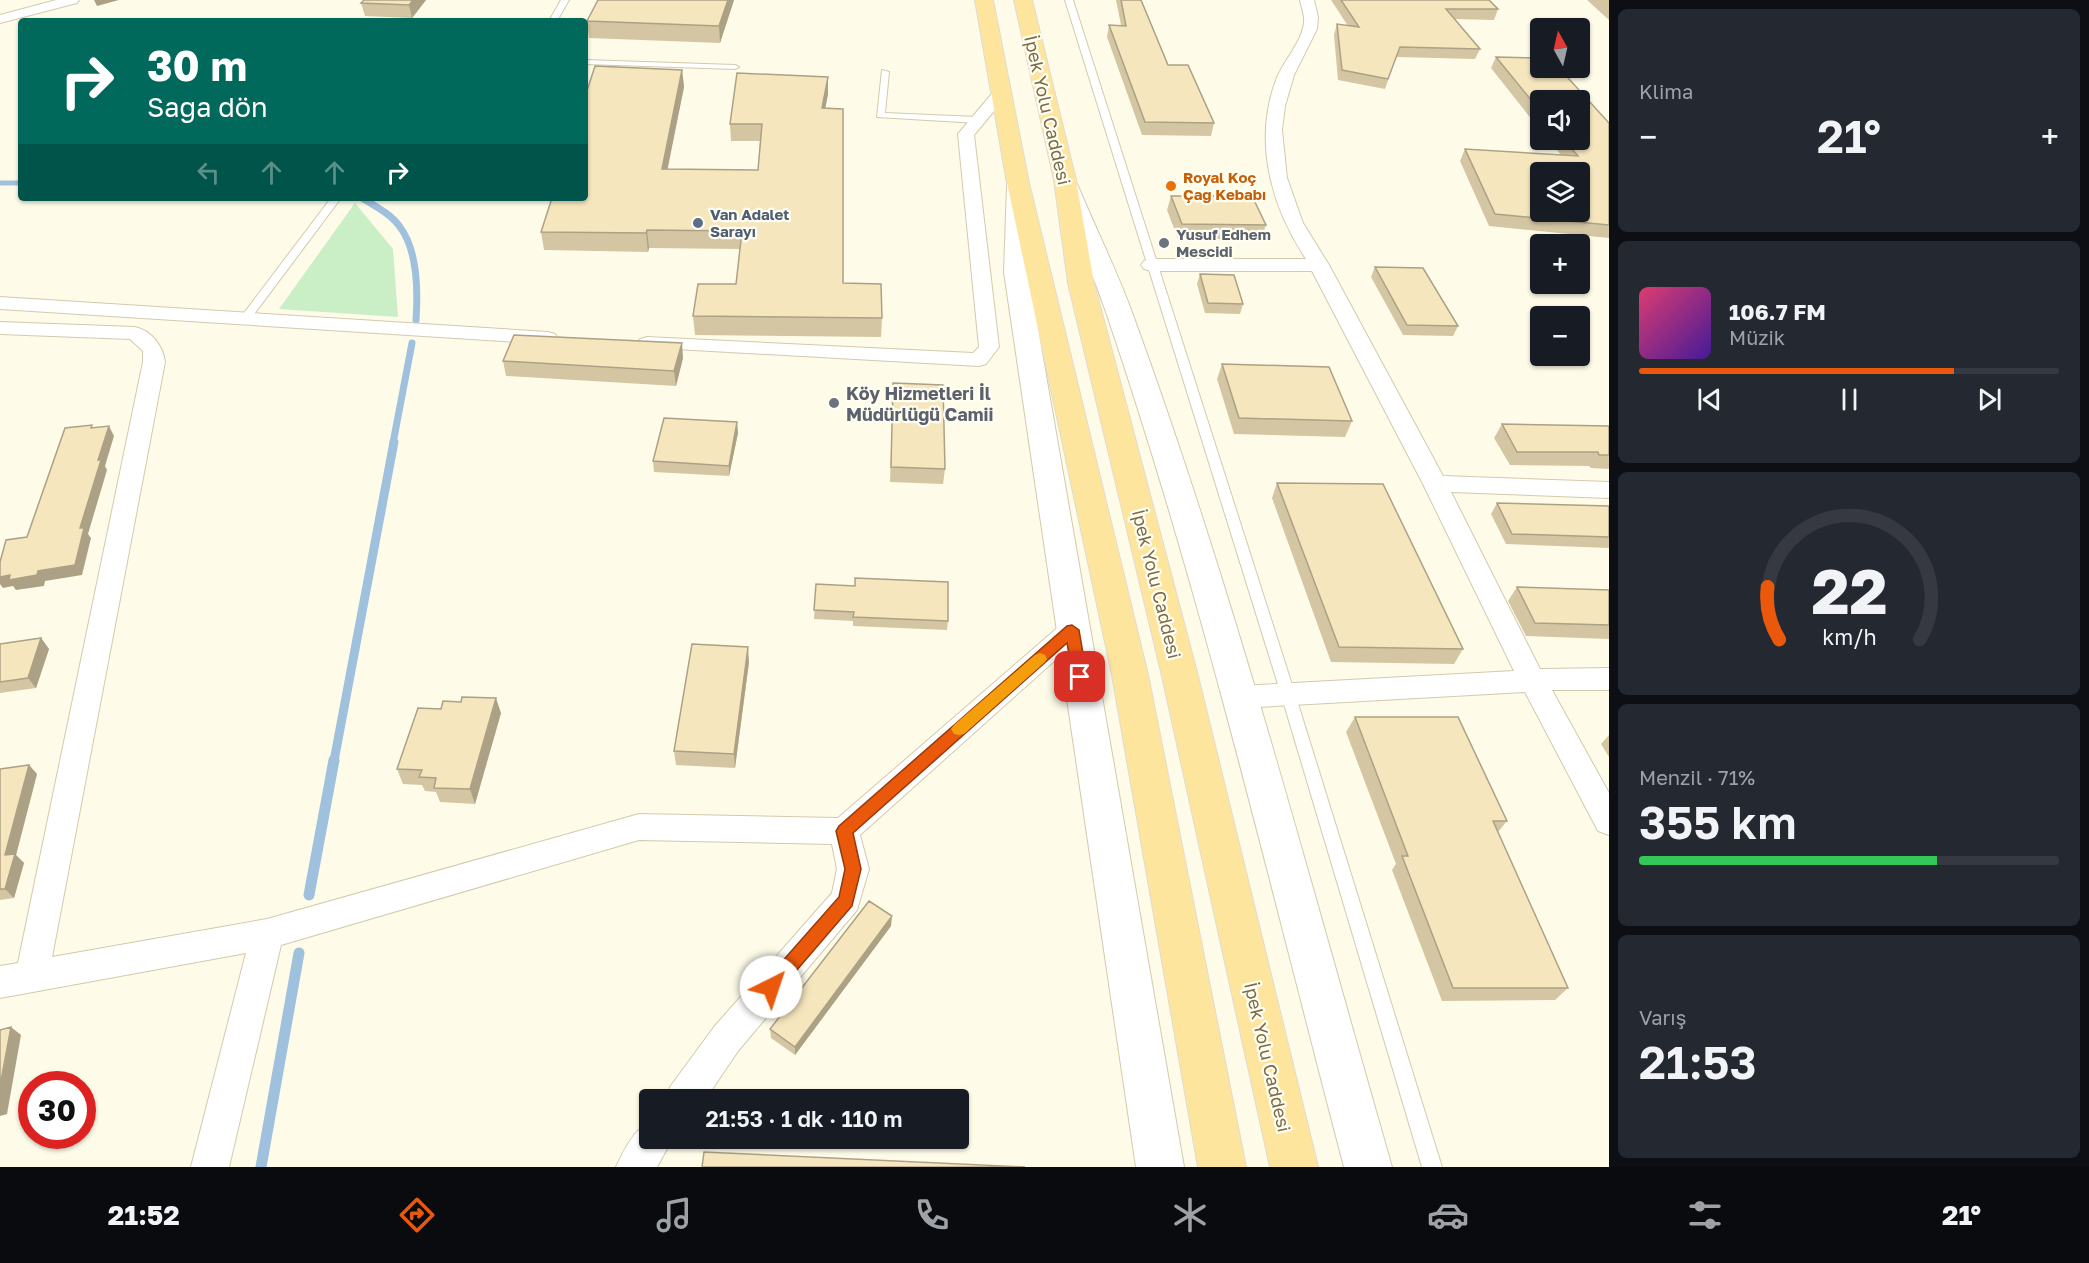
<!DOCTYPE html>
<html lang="tr">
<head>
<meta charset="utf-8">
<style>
	:root { --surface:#171b24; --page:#242831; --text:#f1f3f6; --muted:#9ea1a6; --line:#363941; --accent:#ea580c }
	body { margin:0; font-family:"Golos Text",sans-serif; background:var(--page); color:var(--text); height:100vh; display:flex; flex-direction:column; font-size:22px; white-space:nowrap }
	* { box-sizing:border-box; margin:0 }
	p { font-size:20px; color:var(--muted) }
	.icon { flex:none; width:33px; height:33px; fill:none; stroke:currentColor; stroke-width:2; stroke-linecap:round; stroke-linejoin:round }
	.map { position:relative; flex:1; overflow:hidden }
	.side { display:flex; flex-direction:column; gap:9px; padding:9px; background:#0d0f14; width:480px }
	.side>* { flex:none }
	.top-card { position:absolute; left:18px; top:18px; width:570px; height:183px; border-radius:6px; box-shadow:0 2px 4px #0004; background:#00695c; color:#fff; overflow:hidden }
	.needle { width:39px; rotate:352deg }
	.buttons { position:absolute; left:1530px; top:18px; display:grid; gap:12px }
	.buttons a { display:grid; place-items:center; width:60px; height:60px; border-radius:6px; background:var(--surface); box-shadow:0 2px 4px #0004; font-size:30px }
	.speed { position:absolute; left:18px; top:1071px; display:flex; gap:12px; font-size:30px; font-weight:700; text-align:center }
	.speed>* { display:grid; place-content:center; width:78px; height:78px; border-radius:50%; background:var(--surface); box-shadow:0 2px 4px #0004; line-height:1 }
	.speed .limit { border:9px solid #d22; background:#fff; color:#111 }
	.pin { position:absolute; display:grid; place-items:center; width:51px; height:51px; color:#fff; margin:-26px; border-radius:12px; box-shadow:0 3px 9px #0006 }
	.me { position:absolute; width:66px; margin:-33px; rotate:41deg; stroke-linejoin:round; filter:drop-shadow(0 0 4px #0008) }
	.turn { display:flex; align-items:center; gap:21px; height:126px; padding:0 30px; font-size:27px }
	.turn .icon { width:78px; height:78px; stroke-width:2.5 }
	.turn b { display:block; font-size:42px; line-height:51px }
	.lanes { display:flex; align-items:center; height:57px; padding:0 30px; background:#0003; justify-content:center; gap:30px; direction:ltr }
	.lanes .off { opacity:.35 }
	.big { font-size:45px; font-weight:600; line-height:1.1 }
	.side .widget { flex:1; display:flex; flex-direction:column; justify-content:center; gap:9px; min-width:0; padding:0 21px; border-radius:9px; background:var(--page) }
	.side .dial { align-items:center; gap:0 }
	.dial svg { height:156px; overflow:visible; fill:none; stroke:var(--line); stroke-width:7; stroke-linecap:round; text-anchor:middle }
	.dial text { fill:var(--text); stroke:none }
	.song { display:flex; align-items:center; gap:18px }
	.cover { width:72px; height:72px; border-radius:9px; background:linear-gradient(135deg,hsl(340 70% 55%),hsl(260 70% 35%)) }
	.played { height:6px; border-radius:3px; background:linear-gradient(90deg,var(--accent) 75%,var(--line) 75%) }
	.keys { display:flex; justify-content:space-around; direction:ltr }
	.heat { display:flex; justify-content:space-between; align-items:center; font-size:33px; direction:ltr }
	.charge { height:9px; border-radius:4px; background:linear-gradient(90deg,#34c759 71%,var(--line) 0) }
	.trip { position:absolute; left:639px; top:1089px; width:330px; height:60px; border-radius:6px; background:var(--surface); box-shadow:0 2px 4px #0004; font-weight:600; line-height:60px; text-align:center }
	.tab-bar { display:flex; height:96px; justify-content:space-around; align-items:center; background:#090b0e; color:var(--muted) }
	.tab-bar .icon { width:42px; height:42px }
	.tab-bar .on { color:var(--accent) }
	.tab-bar b { font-size:27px; color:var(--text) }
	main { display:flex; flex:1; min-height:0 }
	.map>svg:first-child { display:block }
	.green { fill:#caeec5 }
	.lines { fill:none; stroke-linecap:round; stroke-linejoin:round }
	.stream-far3 { stroke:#a0c1de; stroke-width:5 }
	.stream-far2 { stroke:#a0c1de; stroke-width:7 }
	.stream-far1 { stroke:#a0c1de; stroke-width:9 }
	.stream { stroke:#a0c1de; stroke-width:11 }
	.service-casing { stroke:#d3c9ad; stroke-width:2 }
	.minor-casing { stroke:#d3c9ad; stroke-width:2 }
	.tertiary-casing { stroke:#d3c9ad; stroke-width:2 }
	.trunk-casing { stroke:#e0dbd3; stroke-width:2 }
	.service { fill:#fff; fill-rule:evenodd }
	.minor { fill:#fff; fill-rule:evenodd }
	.tertiary { fill:#fff; fill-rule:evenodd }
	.trunk { fill:#fee59e; fill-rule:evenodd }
	.wall { fill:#d4c6a3 }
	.shaded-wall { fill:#aca185 }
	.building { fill:#f6e6be; stroke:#aca185; stroke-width:1.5; fill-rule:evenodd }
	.route { fill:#ea580c; stroke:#983908; stroke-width:1.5 }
	.slow { fill:#f59e0b }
	.food-dot { fill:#e8710a; stroke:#fffef2; stroke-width:2 }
	.service-dot { fill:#5c6f8a; stroke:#fffef2; stroke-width:2 }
	.worship-dot { fill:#6b7280; stroke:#fffef2; stroke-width:2 }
	.labels { text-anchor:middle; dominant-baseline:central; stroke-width:4.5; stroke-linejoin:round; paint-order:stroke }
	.far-food-label { font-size:15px; font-weight:bold; fill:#c56008; stroke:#fffef2; text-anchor:start }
	.far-service-label { font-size:15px; font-weight:bold; fill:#4e5e75; stroke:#fffef2; text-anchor:start }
	.far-worship-label { font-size:15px; font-weight:bold; fill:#5b616d; stroke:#fffef2; text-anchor:start }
	.street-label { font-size:18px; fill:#7c6b49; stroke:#fffef2 }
	.worship-label { font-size:18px; font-weight:bold; fill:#5b616d; stroke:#fffef2; text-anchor:start }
</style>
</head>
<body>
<main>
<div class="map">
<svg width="1609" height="1167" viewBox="0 0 1609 1167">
	<rect width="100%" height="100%" fill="#fefce9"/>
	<path class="green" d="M 355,203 L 393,249 L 398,317 L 279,309 Z"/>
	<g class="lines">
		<path class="stream-far3" d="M 0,183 L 21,183"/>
		<path class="stream-far2" d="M 362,198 C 375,206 391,214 400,227 C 418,251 418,291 416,320
			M 393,443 L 412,343"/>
		<path class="stream-far1" d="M 334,761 L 394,442"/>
		<path class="stream" d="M 309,895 L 334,760
			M 261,1167 L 299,953"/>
		<defs>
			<path id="service" d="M 561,0 L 569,0 L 557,21 L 549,21 Z
				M 1065,0 L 1073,0 L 1295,694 L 1442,1167 L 1422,1167 L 1281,694 Z
				M 585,60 L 735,65 L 739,67 L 735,69 L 585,64 Z
				M 882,70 L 889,72 L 885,113 L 978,117 L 982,120 L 978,123 L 877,117 Z
				M 331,198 L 341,198 L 249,321 L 241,321 L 241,317 Z"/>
			<path id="minor" d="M 56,0 L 79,0 L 77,3 L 0,23 L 0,15 Z
				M 1300,0 L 1314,0 L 1318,17 L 1317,29 L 1294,75 L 1285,106 L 1282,130 L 1287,178 L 1303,223 L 1329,265 L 1443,476 L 1609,482 L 1609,498 L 1451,492 L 1540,669 L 1609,668 L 1609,690 L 1552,690 L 1609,793 L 1609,835 L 1598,831 L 1525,692 L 1239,708 L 1229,705 L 1225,697 L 1229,689 L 1239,686 L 1514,671 L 1423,484 L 1312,271 L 1151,271 L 1144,269 L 1141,265 L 1144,261 L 1151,259 L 1306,259 C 1271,207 1253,141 1276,80 C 1283,61 1301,44 1304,23 C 1305,15 1301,7 1300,0 Z
				M 1001,88 L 1009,93 L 974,135 L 999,347 L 986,364 L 979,366 L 640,347 L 637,343 L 640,339 L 647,337 L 973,353 L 979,347 L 958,134 L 995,90 Z
				M 0,297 L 548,332 L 555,334 L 558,338 L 555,342 L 548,344 L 0,309 Z
				M 0,322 L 135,327 C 152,331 163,346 165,362 L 52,957 L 267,919 L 639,814 L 838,818 L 1063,623 L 1072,620 L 1081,623 L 1085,630 L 1081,637 L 860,835 L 869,869 L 857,910 L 738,1051 L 705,1100 L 665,1100 L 670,1087 L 714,1027 L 832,893 L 837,869 L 832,844 L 639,840 L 281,945 L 229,1167 L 191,1167 L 246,953 L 0,998 L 0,966 L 18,963 L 143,362 L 143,351 L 130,339 L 0,334 Z
				M 650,1122 L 650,1138 L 673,1138 L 657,1167 L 616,1167 C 623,1152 634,1129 650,1122 Z"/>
			<path id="tertiary" d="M 1018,178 L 1026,180 L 1029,185 L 1028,272 L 1184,1167 L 1136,1167 L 1004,272 L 1007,185 L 1010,180 Z
				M 1067,179 L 1075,181 L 1078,186 C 1096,229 1117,271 1133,315 C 1235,593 1310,882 1392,1167 L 1344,1167 C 1269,882 1202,594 1107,315 C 1092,271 1073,229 1056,186 L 1059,181 Z"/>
			<path id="trunk" d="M 975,0 L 993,0 L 1029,183 L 1148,675 L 1246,1167 L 1198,1167 L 1112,675 L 1007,183 Z
				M 1014,0 L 1032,0 L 1076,180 L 1094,283 L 1198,676 L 1318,1167 L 1270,1167 L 1162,676 L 1068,283 L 1054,180 Z"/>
		</defs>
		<use href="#service" class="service-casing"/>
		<use href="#minor" class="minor-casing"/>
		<use href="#tertiary" class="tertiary-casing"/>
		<use href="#trunk" class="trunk-casing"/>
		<use href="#service" class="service"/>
		<use href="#minor" class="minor"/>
		<use href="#tertiary" class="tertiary"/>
		<use href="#trunk" class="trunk"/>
	</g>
	<path class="wall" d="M 426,0 L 412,18 L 365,16 L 361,3 Z
		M 734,0 L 720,43 L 589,38 L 587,21 Z
		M 1116,0 L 1141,0 L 1168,65 L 1214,123 L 1211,136 L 1142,135 L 1107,37 L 1109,25 L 1121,25 Z
		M 1331,0 L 1489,0 L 1498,9 L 1494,20 L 1454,19 L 1480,49 L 1475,59 L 1396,57 L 1385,89 L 1338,80 L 1334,35 L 1337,24 L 1348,26 Z
		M 1587,0 L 1609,0 L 1609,20 Z
		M 1496,57 L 1609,123 L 1609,238 L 1489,226 L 1460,161 L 1465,149 L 1561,155 L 1549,140 L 1580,140 L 1540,100 L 1540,130 L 1491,68 Z
		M 682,70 L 684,87 L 667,169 L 758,170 L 760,141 L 731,141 L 730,124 L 828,94 L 825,108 L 843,283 L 882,318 L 881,337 L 695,335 L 693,316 L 736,284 L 740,249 L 649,248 L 648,252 L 544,250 L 541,232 Z
		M 1171,196 L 1266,225 L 1261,239 L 1178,239 L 1167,210 Z
		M 1375,267 L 1458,326 L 1453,336 L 1403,335 L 1371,277 Z
		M 1200,274 L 1243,304 L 1240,314 L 1205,313 L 1197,284 Z
		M 683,358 L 676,386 L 506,376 L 503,361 Z
		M 1222,364 L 1352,421 L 1345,437 L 1234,434 L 1217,379 Z
		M 893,383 L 945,469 L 943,484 L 890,482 Z
		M 737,422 L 738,433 L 729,476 L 654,472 L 653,461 Z
		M 1502,424 L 1609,426 L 1609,469 L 1591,468 L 1589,466 L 1510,465 L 1494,438 Z
		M 1277,483 L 1463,649 L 1454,664 L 1331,662 L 1272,498 Z
		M 1497,503 L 1609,506 L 1609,548 L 1506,544 L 1491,514 Z
		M 816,584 L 948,621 L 947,630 L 853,626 L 853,621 L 814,619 Z
		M 1517,587 L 1609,590 L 1609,639 L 1526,636 L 1508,601 Z
		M 41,638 L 49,649 L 36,688 L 0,693 L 0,644 Z
		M 749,662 L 735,768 L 676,765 L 674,751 Z
		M 501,713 L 475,804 L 440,802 L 436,792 L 425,791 L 422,785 L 403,784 L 397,769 Z
		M 1355,717 L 1507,821 L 1498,832 L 1568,988 L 1555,1000 L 1442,1001 L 1392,870 L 1396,864 L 1346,732 Z
		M 1609,735 L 1609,757 L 1601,744 Z
		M 29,765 L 37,774 L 16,855 L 24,863 L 14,898 L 0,900 L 0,901 L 0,769 Z
		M 891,926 L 795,1055 L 771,1038 L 770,1029 Z"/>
	<path class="shaded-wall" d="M 94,0 L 119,0 L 97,6 Z
		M 413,0 L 426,0 L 412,18 L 409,5 Z
		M 728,0 L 734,0 L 720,43 L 719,26 Z
		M 682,70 L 684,87 L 664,187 L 662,169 Z
		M 828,77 L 828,94 L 822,126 L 822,108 Z
		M 647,230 L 649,248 L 648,252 L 646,233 Z
		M 682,343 L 683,358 L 676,386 L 674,371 Z
		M 737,422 L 738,433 L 729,476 L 729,466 Z
		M 109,426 L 114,436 L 105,466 L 107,470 L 88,534 L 91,538 L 82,575 L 45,581 L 44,586 L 16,590 L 13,586 L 3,588 L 0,584 L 0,577 L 38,571 L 98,460 Z
		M 41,638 L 49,649 L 36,688 L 28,678 Z
		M 748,647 L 749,662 L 735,768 L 734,754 Z
		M 496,698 L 501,713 L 475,804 L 470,789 Z
		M 29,765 L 37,774 L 16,855 L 24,863 L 14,898 L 5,889 L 5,855 Z
		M 892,916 L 891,926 L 795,1055 L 795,1047 Z
		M 11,1027 L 21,1035 L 7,1114 L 0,1116 L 0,1086 Z"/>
	<path class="building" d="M 364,0 L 413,0 L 409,5 L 361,3 Z
		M 598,0 L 728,0 L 719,26 L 587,21 Z
		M 1121,0 L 1141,0 L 1168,65 L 1188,65 L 1214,123 L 1145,122 L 1109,25 L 1126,26 Z
		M 1341,0 L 1489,0 L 1498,9 L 1446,9 L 1480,49 L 1400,47 L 1388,79 L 1342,70 L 1337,24 L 1359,27 Z
		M 1496,57 L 1540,58 L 1540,68 L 1559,68 L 1609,123 L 1609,225 L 1495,214 L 1465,149 L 1578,156 L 1564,140 L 1580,140 L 1580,100 L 1540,100 L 1540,111 ZM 1540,172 L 1580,172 L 1580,212 L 1540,212 Z
		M 595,66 L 682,70 L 662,169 L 758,170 L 762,124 L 730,124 L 737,73 L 828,77 L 822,108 L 843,109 L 843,283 L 881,284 L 882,318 L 693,316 L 698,284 L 736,284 L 742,231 L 647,230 L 646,233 L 541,232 L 552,198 L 585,198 L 585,97 Z
		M 1171,196 L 1252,196 L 1266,225 L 1182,224 Z
		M 1375,267 L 1423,268 L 1458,326 L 1407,325 Z
		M 1200,274 L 1234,275 L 1243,304 L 1208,303 Z
		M 514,335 L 682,343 L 674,371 L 503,361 Z
		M 1222,364 L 1329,367 L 1352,421 L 1239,418 Z
		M 893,383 L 943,385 L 945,469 L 891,467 Z
		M 664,418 L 737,422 L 729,466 L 653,461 Z
		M 1502,424 L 1609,426 L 1609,455 L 1599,455 L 1598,452 L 1517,452 Z
		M 92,425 L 91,428 L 109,426 L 98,460 L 101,460 L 80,528 L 84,528 L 75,565 L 38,571 L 37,575 L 9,580 L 10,575 L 0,577 L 0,562 L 6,540 L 27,537 L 65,428 Z
		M 1277,483 L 1383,484 L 1463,649 L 1339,647 Z
		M 1497,503 L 1609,506 L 1609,537 L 1512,534 Z
		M 855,578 L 948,582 L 948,621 L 853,617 L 854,612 L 814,610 L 816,584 L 855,586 Z
		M 1517,587 L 1609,590 L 1609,625 L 1535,623 Z
		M 41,638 L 28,678 L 0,682 L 0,644 Z
		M 692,644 L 748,647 L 734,754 L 674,751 Z
		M 462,697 L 496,698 L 470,789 L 434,788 L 436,778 L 419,777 L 422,770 L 397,769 L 418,708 L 441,709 L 443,701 L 461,702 Z
		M 1355,717 L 1458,717 L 1507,821 L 1493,821 L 1568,988 L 1453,988 L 1402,856 L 1408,856 Z
		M 29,765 L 5,855 L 15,854 L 5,889 L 0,889 L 0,769 Z
		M 869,901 L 892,916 L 795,1047 L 770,1029 Z
		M 11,1027 L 0,1086 L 0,1030 Z
		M 704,1152 L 1025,1167 L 702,1167 Z"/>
	<path class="route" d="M 1072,625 L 1079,630 L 1087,677 L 1085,681 L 1075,681 L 1073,677 L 1067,643 L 853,833 L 861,869 L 852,906 L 777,993 L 771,995 L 765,993 L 762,987 L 765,981 L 839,897 L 845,869 L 836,831 L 839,826 L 1067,626 Z"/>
	<path class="slow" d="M 1040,653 L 1045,655 L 1047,659 L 1045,662 L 964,734 L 959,735 L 954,734 L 951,729 L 954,725 L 1035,655 Z"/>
	<circle class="food-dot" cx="1171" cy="186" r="6"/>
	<circle class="service-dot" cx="698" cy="223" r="6"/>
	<g class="worship-dot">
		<circle cx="1164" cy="243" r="6"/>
		<circle cx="834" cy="403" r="6"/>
	</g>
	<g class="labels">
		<g class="far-food-label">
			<text x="1183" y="177">Royal Koç<tspan x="1183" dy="17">Çağ Kebabı</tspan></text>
		</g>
		<g class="far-service-label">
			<text x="710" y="214">Van Adalet<tspan x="710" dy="17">Sarayı</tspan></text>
		</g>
		<g class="far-worship-label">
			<text x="1176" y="234">Yusuf Edhem<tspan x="1176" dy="17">Mescidi</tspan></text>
		</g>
		<g class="street-label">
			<text transform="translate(1048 110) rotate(77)">İpek Yolu Caddesi</text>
			<text transform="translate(1157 584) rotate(76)">İpek Yolu Caddesi</text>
			<text transform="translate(1268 1057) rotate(77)">İpek Yolu Caddesi</text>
		</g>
		<g class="worship-label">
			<text x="846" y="393">Köy Hizmetleri İl<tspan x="846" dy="21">Müdürlüğü Camii</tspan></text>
		</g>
	</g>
</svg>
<div class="buttons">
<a><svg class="needle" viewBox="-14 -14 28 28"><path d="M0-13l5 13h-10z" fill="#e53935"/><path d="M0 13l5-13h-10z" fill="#9ea1a6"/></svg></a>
<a><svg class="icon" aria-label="sound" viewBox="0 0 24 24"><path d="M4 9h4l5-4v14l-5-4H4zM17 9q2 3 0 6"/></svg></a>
<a><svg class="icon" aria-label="layers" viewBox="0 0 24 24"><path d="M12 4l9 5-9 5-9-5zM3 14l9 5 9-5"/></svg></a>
<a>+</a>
<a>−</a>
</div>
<div class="speed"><div class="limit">30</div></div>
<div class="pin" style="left:1080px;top:677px;background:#d93025"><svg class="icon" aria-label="arrive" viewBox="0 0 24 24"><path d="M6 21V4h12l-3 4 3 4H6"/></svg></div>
<svg class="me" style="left:771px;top:987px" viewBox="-20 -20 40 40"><circle r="19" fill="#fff"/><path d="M0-13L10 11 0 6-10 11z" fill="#ea580c"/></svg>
<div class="trip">21:53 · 1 dk · 110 m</div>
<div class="top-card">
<div class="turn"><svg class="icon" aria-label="right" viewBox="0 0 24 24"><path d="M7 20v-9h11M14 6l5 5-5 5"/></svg><div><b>30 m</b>Sağa dön</div></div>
<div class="lanes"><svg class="icon off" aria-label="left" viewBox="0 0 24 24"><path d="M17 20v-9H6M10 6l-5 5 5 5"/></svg><svg class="icon off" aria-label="ahead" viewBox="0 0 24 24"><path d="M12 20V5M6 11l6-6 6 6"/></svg><svg class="icon off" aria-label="ahead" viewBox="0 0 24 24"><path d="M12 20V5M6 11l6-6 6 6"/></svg><svg class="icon" aria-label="right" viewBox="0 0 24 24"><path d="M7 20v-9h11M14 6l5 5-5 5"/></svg></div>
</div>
</div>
<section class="side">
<div class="widget"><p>Klima</p>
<div class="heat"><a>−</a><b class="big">21°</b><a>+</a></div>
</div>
<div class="widget">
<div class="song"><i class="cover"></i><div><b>106.7 FM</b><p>Müzik</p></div></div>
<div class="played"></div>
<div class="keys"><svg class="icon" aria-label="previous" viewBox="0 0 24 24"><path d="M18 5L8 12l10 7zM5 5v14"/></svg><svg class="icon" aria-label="pause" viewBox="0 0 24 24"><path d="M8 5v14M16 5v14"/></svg><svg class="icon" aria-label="next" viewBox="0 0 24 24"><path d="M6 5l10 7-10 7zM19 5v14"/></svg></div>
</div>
<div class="widget dial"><svg viewBox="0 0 100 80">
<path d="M14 69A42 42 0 1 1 86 69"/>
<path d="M14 69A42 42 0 0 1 8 42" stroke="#ea580c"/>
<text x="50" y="56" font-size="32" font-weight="700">22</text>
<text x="50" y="72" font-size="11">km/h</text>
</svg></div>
<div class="widget"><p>Menzil · 71%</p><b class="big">355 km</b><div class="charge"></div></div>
<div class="widget"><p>Varış</p><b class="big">21:53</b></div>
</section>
</main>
<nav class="tab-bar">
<b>21:52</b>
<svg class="icon on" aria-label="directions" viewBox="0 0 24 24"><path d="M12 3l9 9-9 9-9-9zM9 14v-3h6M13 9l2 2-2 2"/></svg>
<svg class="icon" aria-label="music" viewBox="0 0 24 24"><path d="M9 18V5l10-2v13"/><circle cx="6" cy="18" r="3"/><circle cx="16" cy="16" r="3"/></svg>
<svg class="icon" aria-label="phone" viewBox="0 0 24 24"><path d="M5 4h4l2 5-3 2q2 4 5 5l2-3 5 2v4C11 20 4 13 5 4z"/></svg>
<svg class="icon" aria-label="climate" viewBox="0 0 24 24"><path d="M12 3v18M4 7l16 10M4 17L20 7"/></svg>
<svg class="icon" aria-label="car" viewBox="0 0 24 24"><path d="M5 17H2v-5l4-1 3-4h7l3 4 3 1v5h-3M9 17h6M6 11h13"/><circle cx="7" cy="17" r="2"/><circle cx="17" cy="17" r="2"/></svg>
<svg class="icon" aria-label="filters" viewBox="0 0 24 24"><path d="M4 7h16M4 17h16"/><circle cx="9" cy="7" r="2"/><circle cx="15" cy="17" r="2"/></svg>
<b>21°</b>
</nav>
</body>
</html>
